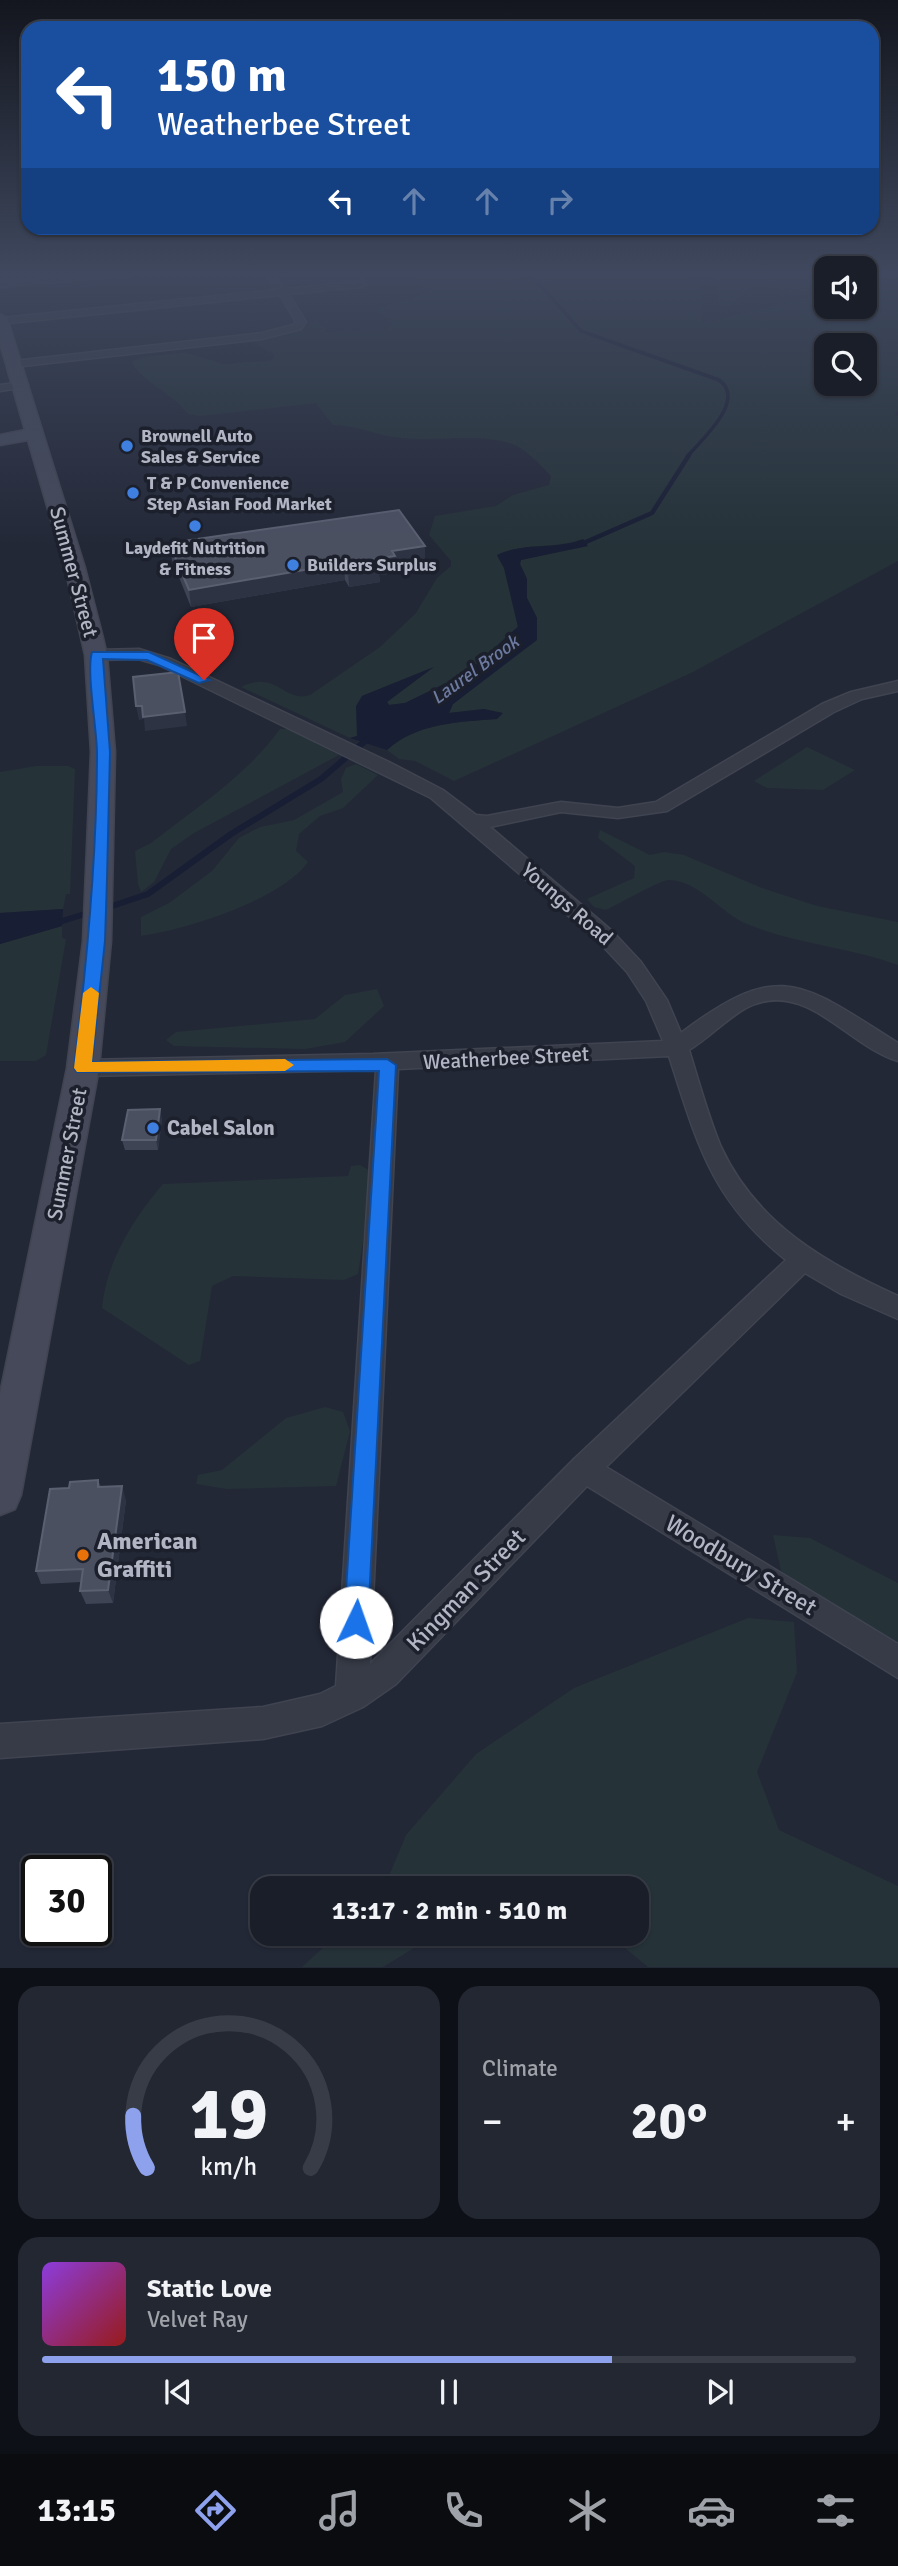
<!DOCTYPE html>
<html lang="en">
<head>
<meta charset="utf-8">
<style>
	:root { --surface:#1a1e29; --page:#232731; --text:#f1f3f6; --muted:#9fa2a8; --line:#383c46; --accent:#8da1ed }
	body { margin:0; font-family:Signika,sans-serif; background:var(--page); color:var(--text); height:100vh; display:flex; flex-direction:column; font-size:26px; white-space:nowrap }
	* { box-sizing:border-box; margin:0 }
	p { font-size:23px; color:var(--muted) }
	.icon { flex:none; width:38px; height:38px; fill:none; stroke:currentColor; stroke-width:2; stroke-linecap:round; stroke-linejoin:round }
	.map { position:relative; height:1968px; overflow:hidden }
	.details { display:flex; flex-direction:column; gap:18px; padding:18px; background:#0e1017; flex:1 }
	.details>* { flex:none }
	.hud { position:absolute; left:21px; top:21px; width:858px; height:214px; border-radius:21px; box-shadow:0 2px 5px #0004,0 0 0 2px var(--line); background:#1a4fa0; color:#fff; overflow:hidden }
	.fabs { position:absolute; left:814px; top:256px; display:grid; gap:14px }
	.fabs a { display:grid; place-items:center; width:63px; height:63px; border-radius:14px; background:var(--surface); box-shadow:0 2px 5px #0004,0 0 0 2px var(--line); font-size:35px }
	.speed { position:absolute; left:21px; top:1855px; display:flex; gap:14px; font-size:35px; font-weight:700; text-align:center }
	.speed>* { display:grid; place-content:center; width:91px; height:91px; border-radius:50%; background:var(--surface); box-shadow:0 2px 5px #0004,0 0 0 2px var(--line); line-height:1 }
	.speed .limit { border:4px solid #111; border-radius:10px; background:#fff; color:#111 }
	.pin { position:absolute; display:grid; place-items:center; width:60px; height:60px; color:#fff; margin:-72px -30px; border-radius:50% 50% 50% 0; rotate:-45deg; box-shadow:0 0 7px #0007 }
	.pin .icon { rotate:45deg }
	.me { position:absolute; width:77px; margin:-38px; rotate:3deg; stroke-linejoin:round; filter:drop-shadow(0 0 5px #0008) }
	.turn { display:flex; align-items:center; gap:24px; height:147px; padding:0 21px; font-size:32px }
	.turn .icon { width:91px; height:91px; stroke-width:2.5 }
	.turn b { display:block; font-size:49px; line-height:60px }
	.lanes { display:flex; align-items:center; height:66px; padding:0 21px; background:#0003; justify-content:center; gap:35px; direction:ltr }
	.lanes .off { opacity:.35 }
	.big { font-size:52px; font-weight:800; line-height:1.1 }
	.details .card { flex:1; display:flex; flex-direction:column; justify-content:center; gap:10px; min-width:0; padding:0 24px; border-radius:21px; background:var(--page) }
	.details .dial { align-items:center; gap:0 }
	.dial svg { height:182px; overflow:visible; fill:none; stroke:var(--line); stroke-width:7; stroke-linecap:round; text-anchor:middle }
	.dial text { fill:var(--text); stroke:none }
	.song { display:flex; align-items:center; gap:21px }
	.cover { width:84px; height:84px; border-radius:10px; background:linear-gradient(135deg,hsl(270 70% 55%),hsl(0 70% 35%)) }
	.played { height:7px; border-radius:4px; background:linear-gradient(90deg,var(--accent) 70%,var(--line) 70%) }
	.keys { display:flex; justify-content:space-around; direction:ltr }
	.heat { display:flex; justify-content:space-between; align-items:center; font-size:38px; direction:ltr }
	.details .tiles { flex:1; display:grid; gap:18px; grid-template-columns:1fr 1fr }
	.card:last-child { grid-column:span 2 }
	.trip { position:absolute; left:250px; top:1876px; width:399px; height:70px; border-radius:21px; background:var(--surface); box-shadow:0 2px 5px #0004,0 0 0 2px var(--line); font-weight:800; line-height:70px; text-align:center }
	.tab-bar { display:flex; height:112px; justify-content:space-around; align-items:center; background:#0a0c10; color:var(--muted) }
	.tab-bar .icon { width:49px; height:49px }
	.tab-bar .active { color:var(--accent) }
	.tab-bar b { font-size:32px; color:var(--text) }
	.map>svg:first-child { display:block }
	.green { fill:#253238; fill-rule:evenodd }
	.water { fill:#181e33 }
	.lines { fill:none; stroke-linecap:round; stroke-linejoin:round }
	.stream-far2 { stroke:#181e33; stroke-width:3.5 }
	.stream-far1 { stroke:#181e33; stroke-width:4.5 }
	.stream { stroke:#181e33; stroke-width:6 }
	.street-casing { stroke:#404451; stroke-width:3 }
	.secondary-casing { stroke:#404451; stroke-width:3 }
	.street { fill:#363b47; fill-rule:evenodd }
	.secondary { fill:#45495a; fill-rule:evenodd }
	.wall { fill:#3f4455 }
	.shaded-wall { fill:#2e3344 }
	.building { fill:#4b5061; stroke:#5b6071; stroke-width:2 }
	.route { fill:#1a73e8; stroke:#114b97; stroke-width:2 }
	.slow { fill:#f59e0b }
	.shop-dot { fill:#3f7fe0; stroke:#1c202c; stroke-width:2.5 }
	.food-dot { fill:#e8710a; stroke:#1c202c; stroke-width:2.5 }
	.labels { text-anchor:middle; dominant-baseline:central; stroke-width:7; stroke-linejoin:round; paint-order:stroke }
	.far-poi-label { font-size:18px; font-weight:bold; fill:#b1b5c4; stroke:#1c202c; text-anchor:start }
	.far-water-label { font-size:19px; font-style:italic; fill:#6d7aa0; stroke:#1c202c }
	.street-label { font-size:21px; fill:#b1b5c4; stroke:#1c202c }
	.poi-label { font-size:21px; font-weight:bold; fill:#b1b5c4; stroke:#1c202c; text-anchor:start }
	.near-poi-label { font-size:24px; font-weight:bold; fill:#b1b5c4; stroke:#1c202c; text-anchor:start }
	.near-street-label { font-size:24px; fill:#b1b5c4; stroke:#1c202c }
</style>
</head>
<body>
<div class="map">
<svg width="898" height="1968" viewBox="0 0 898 1968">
	<rect width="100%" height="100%" fill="#232837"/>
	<path class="green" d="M 493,272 L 670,272 C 710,279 700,292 702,324 L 826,293 L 826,306 L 864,306 L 865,272 L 898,272 L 898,411 L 895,414 L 898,416 L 898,561 L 691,673 L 454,781 L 415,761 L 399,759 L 387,750 C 416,723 458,722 497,719 L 502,714 L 484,709 L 449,713 L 453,704 L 536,640 L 537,618 L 527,598 L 527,579 L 520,564 L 521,560 C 538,555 552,556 566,546 C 543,546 517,545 497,556 L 504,568 L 518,626 L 467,673 L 405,703 L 389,705 L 387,702 L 431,668 L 362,696 L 357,736 L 350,738 L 241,687 C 276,669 284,703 310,695 L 380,647 L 416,613 L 437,578 L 451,566 L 451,561 L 429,535 L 435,516 L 496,506 L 513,495 L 549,485 L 551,476 C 539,464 526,448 509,443 C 475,433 436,442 401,438 C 378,436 357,425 333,425 L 316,403 L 200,416 L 188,414 C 172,392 143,383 131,362 L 141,357 L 185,352 L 224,364 L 272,360 L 274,355 L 253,342 L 291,334 L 315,321 L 327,329 L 324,332 L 384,331 L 393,322 L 374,309 L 420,296 L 428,291 L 411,279 L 415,277 ZM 826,345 L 864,345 L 864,383 L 826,383 Z
		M 713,272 L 820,272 L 818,287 C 809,290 800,294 790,293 C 778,292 771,284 757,286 C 741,289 737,312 719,305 L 717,282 Z
		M 280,729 L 289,729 L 339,755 L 194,833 L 171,849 L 154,882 L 141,892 L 138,884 L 135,851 L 151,843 C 196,808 246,776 280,729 Z
		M 807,747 L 855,770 L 823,790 L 767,788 L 754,781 Z
		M 356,764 L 378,775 L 343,808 L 320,816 L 299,834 L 296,851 L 308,862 C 281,900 186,930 141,936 L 141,917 L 169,903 L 212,871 L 239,838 L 260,827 L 294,820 L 343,792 L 341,779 L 346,768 Z
		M 36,766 L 68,766 L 75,769 L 70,894 L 66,894 L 63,909 L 0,913 L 0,772 Z
		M 600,830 L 650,855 L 664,852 L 684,855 L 762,888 L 817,906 L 898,922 L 898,965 C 849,947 795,944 747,924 C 720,913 700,881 669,880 C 660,880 617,905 606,910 L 594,907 L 587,899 L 634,878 L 635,866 L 598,838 Z
		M 62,926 L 62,938 L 66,939 L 46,1055 L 36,1061 L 0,1061 L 0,944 Z
		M 377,989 L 384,1006 L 345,1042 L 305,1049 L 174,1046 L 166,1040 L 176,1032 L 315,1019 L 345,995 Z
		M 360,1165 L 369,1170 L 373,1177 L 358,1274 L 344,1280 L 233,1276 L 212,1286 L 200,1361 L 189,1365 L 102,1308 C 106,1262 133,1219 163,1184 L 348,1176 L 351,1166 Z
		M 325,1407 L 343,1412 L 350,1431 L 336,1486 L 227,1489 L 196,1484 L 198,1475 L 222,1470 L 286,1418 Z
		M 773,1535 L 810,1538 L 898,1583 L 898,1642 L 782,1575 Z
		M 748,1618 L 794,1622 L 797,1672 L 757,1772 L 779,1830 L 898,1886 L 898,1967 L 648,1967 L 608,1934 L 637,1934 L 637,1888 L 384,1888 L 406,1835 L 476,1754 L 574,1688 Z
		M 338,1934 L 437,1934 L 383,1967 L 302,1967 Z"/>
	<path class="water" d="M 583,539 L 588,546 L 521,560 L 520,564 L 527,579 L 527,598 L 537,618 L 537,640 L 453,704 L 449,713 L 484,709 L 503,713 L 497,719 C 458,722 417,723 387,750 L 350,738 L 357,736 L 356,706 L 362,696 L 434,667 L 387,702 L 389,705 L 405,703 L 467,673 L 518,627 L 504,568 L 497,555 C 523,542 555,550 583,539 Z
		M 63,909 L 62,926 L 0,944 L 0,913 Z"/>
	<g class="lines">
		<path class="stream-far2" d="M 521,272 L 541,286 L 581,331 L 719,380 C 747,400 702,439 687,457"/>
		<path class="stream-far1" d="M 579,545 L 652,513 L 689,455"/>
		<path class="stream" d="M 103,909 L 148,894 L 231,834 L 321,779 L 370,737
			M 56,923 L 91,912"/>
		<defs>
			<path id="street" d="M 106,272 L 138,272 L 133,275 L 0,287 L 0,281 Z
				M 264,272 L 273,272 L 285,289 L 362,281 L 367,284 L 362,287 L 289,294 L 306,322 L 301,329 L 262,339 L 14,367 L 8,364 L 14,361 L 262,333 L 293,325 L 296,322 L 280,295 L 0,324 L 1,318 L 276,290 Z
				M 22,382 L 28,385 L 26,387 L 0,391 L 0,385 Z
				M 139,649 L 171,659 L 389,762 L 443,790 L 476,815 L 487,816 L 561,802 L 618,808 L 656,802 L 822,704 L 851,692 L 898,681 L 898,691 L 862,699 L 834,712 L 667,811 L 618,818 L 561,812 L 490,827 L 612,931 L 641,962 L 667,1000 L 681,1033 C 781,957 802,983 898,1043 L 898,1061 C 847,1046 805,977 746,1008 C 725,1020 709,1038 689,1050 C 699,1082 708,1116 721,1147 C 756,1223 825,1263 898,1296 L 898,1319 L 841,1294 L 805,1273 L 606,1467 L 898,1644 L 898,1678 L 587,1486 L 396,1684 L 363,1707 L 322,1726 L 263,1739 L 0,1758 L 0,1724 L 263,1707 L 320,1694 L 336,1686 L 376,1070 L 83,1076 L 75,1074 L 72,1068 L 75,1062 L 83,1060 L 373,1054 L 663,1041 L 646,1001 L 627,972 L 598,941 L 431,798 L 159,665 L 138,659 L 96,660 L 88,655 L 96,650 ZM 669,1056 C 697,1143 711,1200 786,1260 L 574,1459 L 370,1664 L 398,1069 Z"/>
			<path id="secondary" d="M 0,314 L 7,318 L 85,568 L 103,638 L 107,655 L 115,752 L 111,941 L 99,1068 L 21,1495 L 15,1509 L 0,1515 L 0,1394 L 67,1068 L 83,941 L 91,752 L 85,655 L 65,568 L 28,440 L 0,445 L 0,435 L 25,430 L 0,343 Z"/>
		</defs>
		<use href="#street" class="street-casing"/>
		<use href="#secondary" class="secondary-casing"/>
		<use href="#street" class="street"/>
		<use href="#secondary" class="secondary"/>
	</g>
	<path class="wall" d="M 169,543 L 425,546 L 425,563 L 396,567 L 396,573 L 379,575 L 380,582 L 349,587 L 345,580 L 191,607 L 172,560 Z
		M 162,1119 L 158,1150 L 125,1150 L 122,1140 Z
		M 98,1480 L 101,1487 L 126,1500 L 113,1603 L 86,1604 L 80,1591 L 81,1582 L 41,1584 L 36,1571 L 69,1488 Z"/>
	<path class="shaded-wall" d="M 425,546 L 425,563 L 396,567 L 396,573 L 379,575 L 380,582 L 349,587 L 348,570 L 392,551 Z
		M 344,563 L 345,580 L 191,607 L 189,590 Z
		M 136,706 L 142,706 L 185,712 L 187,726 L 145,731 L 144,719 L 139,720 Z
		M 160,1109 L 162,1119 L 158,1150 L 156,1140 Z
		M 122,1486 L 126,1500 L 113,1603 L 108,1590 Z"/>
	<path class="building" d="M 399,510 L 425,546 L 392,551 L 395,556 L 375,559 L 379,565 L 348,570 L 344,563 L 189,590 L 169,543 Z
		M 178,672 L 185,712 L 143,717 L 142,706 L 136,706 L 133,677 Z
		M 160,1109 L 156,1140 L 122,1140 L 128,1110 Z
		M 98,1480 L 98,1487 L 122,1486 L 108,1590 L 80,1591 L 83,1569 L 36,1571 L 50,1489 L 69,1488 L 70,1482 Z"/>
	<linearGradient id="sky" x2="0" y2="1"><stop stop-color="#13161e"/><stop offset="0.5" stop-color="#3f485e"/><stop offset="1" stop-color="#3f485e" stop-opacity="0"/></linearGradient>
	<rect width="898" height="547" fill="url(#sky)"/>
	<path class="route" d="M 92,652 L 149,652 L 210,680 L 199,683 L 147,660 L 103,659 L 110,752 L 107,879 L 105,941 L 92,1062 L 387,1059 L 396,1065 L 368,1622 L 365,1631 L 356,1634 L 348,1631 L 344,1622 L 379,1071 L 77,1072 L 74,1068 C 87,963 97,859 97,753 C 97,730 86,671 92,652 Z"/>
	<path class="slow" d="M 91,987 L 99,993 L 92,1062 L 285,1059 L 294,1065 L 285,1071 L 77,1072 L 74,1068 L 83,993 Z"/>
	<g class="shop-dot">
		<circle cx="127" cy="446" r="7"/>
		<circle cx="133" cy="493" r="7"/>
		<circle cx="195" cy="526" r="7"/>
		<circle cx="293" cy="565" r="7"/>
		<circle cx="153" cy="1128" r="7"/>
	</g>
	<circle class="food-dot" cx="83" cy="1555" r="7"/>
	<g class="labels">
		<g class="far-poi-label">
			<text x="141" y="436">Brownell Auto<tspan x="141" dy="21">Sales &amp; Service</tspan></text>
			<text x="147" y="483">T &amp; P Convenience<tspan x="147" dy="21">Step Asian Food Market</tspan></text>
			<text x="195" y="548" text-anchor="middle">Laydefit Nutrition<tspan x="195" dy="21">&amp; Fitness</tspan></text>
			<text x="307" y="565">Builders Surplus</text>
		</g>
		<g class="far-water-label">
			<text transform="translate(475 670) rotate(-36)">Laurel Brook</text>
		</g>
		<g class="street-label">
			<text transform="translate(74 572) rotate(75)">Summer Street</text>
			<text transform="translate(567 904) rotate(41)">Youngs Road</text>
			<text transform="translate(506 1058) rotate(-3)">Weatherbee Street</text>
			<text transform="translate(67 1154) rotate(-79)">Summer Street</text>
		</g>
		<g class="poi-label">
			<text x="167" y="1128">Cabel Salon</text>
		</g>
		<g class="near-poi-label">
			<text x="97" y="1541">American<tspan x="97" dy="28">Graffiti</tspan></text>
		</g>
		<g class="near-street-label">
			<text transform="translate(741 1565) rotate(31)">Woodbury Street</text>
			<text transform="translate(466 1590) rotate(-46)">Kingman Street</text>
		</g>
	</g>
</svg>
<div class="fabs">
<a><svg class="icon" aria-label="sound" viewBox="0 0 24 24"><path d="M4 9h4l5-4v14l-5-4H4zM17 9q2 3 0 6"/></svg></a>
<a><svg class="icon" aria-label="search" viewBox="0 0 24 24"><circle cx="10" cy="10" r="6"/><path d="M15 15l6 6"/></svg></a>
</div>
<div class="speed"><div class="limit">30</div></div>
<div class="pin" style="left:204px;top:680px;background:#d93025"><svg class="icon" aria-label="arrive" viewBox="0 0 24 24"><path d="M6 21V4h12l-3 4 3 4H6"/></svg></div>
<svg class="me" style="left:356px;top:1622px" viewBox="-20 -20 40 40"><circle r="19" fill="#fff"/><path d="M0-13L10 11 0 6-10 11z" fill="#1a73e8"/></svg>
<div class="trip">13:17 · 2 min · 510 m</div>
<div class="hud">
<div class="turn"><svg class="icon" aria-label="left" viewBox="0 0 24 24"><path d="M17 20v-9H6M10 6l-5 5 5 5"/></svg><div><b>150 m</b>Weatherbee Street</div></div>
<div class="lanes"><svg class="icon" aria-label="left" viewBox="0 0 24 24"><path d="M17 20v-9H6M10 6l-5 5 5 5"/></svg><svg class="icon off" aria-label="ahead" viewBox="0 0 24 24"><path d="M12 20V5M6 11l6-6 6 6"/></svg><svg class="icon off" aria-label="ahead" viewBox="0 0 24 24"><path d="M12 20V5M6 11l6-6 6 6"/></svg><svg class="icon off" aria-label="right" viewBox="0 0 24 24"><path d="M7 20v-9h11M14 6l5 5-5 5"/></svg></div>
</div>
</div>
<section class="details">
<div class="tiles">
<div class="card dial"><svg viewBox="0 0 100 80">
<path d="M14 69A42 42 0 1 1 86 69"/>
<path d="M14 69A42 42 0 0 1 8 46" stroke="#8da1ed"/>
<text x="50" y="56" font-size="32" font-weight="700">19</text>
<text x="50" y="72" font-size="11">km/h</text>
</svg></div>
<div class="card"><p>Climate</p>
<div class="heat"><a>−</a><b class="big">20°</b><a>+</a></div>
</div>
<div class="card">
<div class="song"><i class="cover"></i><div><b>Static Love</b><p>Velvet Ray</p></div></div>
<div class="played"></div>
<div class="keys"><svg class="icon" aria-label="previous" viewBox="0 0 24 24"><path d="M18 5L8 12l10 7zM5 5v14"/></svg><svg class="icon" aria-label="pause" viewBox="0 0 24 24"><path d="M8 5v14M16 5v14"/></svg><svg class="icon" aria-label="next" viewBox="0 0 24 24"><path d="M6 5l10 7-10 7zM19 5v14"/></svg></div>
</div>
</div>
</section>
<nav class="tab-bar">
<b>13:15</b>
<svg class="icon active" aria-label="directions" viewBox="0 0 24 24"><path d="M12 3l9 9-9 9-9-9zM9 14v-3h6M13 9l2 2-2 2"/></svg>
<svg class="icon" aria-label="music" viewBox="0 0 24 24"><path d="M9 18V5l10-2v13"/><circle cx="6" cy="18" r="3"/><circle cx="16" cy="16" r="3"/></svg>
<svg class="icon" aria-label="phone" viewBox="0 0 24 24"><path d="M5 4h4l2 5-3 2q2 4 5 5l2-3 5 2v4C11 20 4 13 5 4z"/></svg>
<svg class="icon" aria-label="climate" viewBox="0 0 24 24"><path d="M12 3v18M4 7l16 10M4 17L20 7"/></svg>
<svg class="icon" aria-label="car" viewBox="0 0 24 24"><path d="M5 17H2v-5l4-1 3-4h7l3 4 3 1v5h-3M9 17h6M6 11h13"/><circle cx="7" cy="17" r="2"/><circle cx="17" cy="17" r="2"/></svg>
<svg class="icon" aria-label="filters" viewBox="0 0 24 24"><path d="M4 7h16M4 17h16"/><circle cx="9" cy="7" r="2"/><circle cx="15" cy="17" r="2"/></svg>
</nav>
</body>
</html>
